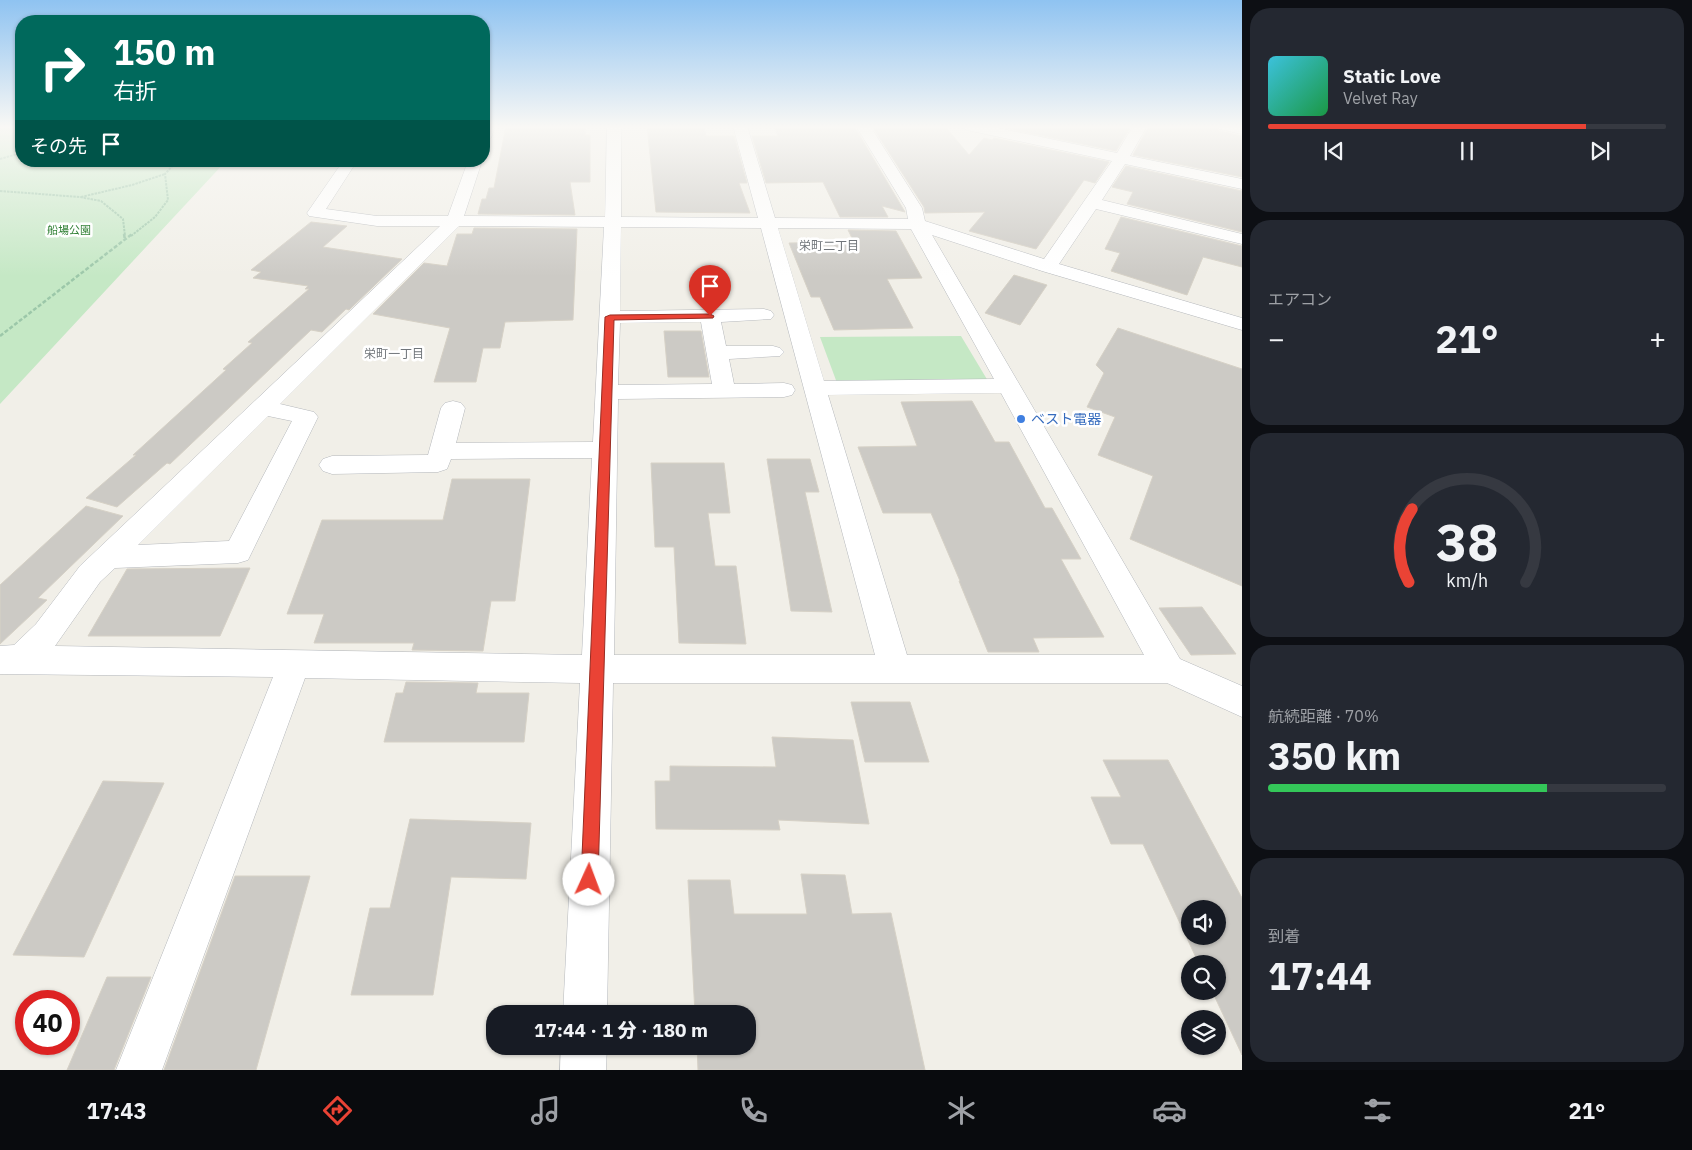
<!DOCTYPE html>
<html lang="ja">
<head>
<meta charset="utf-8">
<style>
	:root { --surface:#171b24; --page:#242831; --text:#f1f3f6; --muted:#9ea1a6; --line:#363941; --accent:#ea4335 }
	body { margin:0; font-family:"IBM Plex Sans","Noto Sans JP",sans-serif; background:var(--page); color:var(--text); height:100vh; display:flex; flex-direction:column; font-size:19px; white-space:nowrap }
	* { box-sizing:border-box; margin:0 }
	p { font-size:16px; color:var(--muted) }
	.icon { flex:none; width:28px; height:28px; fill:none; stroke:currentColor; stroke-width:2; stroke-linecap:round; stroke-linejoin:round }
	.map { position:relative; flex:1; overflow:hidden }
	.panel { display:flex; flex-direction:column; gap:8px; padding:8px; background:#0d0f14; width:450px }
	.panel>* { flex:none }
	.top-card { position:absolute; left:15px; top:15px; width:475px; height:152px; border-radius:20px; box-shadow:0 1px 4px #0004; background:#00695c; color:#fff; overflow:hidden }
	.fabs { position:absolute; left:1181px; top:900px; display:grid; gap:10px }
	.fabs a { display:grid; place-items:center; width:45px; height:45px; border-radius:50%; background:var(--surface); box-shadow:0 1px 4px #0004; font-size:25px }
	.speed { position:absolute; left:15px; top:990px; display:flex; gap:10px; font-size:25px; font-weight:700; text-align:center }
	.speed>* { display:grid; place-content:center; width:65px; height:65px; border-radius:50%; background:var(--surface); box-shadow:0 1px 4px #0004; line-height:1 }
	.speed .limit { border:8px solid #d22; background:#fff; color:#111 }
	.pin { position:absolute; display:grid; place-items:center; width:42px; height:42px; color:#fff; margin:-51px -21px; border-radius:50% 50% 50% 0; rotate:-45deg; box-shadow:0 0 5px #0007 }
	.pin .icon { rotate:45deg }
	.me { position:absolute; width:55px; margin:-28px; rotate:2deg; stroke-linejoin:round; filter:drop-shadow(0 0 4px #0008) }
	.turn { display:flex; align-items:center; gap:18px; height:105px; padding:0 15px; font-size:22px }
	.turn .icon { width:65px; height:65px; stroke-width:2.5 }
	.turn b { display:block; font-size:35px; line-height:42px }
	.then { display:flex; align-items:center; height:48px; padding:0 15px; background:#0003; gap:10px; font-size:19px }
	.big { font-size:38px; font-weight:800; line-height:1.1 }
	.panel .widget { flex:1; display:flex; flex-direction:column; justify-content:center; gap:8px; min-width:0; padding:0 18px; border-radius:20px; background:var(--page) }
	.panel .dial { align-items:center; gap:0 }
	.dial svg { height:130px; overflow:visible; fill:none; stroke:var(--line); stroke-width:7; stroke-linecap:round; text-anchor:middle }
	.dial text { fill:var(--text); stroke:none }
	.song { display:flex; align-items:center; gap:15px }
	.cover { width:60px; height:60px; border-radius:8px; background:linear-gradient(135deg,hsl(190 70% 55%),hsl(140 70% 35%)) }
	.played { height:5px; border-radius:2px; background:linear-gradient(90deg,var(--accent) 80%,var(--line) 80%) }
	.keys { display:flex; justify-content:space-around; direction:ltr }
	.heat { display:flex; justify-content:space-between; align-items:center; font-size:28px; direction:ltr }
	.charge { height:8px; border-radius:4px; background:linear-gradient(90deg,#34c759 70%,var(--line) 0) }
	.trip { position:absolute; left:486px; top:1005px; width:270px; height:50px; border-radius:20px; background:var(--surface); box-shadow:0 1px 4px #0004; font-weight:800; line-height:50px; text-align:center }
	.dock { display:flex; height:80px; justify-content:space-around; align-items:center; background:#090b0e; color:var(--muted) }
	.dock .icon { width:35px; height:35px }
	.dock .on { color:var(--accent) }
	.dock b { font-size:22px; color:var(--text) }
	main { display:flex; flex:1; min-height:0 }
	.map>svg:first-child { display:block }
	.green { fill:#c5e8c5 }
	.building { fill:#cccac5; stroke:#d6d1c6; fill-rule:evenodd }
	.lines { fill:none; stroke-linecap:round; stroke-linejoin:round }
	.minor-casing { stroke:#b5b8bc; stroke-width:1 }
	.path-far1 { stroke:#9cc7a9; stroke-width:2; stroke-dasharray:2.5 1; stroke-linecap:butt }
	.path { stroke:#9cc7a9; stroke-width:2.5; stroke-dasharray:4 2; stroke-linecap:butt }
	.minor { fill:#fff; fill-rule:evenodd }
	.route { fill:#ea4335; stroke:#982c22 }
	.shop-dot { fill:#3f7fe0; stroke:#fff; stroke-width:2 }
	.labels { text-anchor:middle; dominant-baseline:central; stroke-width:5; stroke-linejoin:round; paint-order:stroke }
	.far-park-label { font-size:11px; fill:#348238; stroke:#fff }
	.far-neighbourhood-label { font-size:12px; fill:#70757a; stroke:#fff }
	.shop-label { font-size:14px; fill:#366cbe; stroke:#fff; text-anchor:start }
</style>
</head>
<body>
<main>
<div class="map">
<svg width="1242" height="1070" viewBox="0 0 1242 1070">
	<rect width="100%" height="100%" fill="#f1efe8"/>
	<path class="green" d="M 0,126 L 21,126 L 21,161 L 226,161 L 0,404 Z
		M 961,336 L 988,381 L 837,383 L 820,337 Z"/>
	<path class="building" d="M 506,126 L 586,126 L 585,135 L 590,135 L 590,182 L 570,182 L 575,215 L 478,214 L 482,199 L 486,199 L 489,188 L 494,188 Z
		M 647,126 L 704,128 L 706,136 L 734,136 L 747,183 L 739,183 L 750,213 L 656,212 Z
		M 774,126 L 854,126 L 905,212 L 882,206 L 888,217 L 840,217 L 823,182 L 766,183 L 752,136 L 778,136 Z
		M 872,126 L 943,127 L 948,130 L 969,155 L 984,138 L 992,140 L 994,138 L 1109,162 L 1095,183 L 1084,180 L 1036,249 L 969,231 L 985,212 L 925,213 L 924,207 Z
		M 1006,126 L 1131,126 L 1116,151 L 1005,128 Z
		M 1149,126 L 1215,126 L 1219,131 L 1242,136 L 1242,177 L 1133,155 Z
		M 1126,166 L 1242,191 L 1242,232 L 1127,204 L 1133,192 L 1112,187 Z
		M 1121,217 L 1242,246 L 1242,267 L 1203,257 L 1187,295 L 1111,271 L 1120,253 L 1105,249 Z
		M 311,222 L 347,226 L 323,247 L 402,259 L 349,310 L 346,309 L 322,332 L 311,330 L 170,464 L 167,463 L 117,507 L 86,498 L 136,455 L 133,455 L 226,370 L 223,369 L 252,343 L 248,342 L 309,289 L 305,289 L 308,286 L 253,278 L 261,272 L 251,270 Z
		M 474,228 L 577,229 L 573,320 L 505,322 L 500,348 L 483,348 L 476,382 L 434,382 L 450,328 L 373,314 L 424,263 L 447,266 L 457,234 L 472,234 Z
		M 848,230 L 896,231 L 922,278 L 887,279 L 913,328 L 834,330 L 820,297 L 811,297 L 789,243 L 854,242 Z
		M 1014,275 L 1047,285 L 1020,325 L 985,313 Z
		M 1118,328 L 1242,369 L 1242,586 L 1130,539 L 1153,476 L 1098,455 L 1115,417 L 1087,407 L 1104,373 L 1096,365 Z
		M 664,331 L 701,331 L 709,377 L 668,377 Z
		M 972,401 L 995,442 L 1009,442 L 1045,508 L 1052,508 L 1081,559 L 1061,559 L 1104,637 L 1033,638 L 1039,652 L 988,652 L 959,581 L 960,581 L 931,513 L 883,513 L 858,447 L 917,446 L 901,402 Z
		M 767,459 L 810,459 L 819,492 L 805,492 L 832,612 L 791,611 Z
		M 651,463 L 724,463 L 730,513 L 708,513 L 715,566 L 736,566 L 746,644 L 679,643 L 674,547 L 655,547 Z
		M 452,479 L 530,479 L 515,601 L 491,601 L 483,651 L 412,650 L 414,643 L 314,643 L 324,614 L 287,614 L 322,520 L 443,520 Z
		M 86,506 L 123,516 L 38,598 L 47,600 L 0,644 L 0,585 Z
		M 250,568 L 220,636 L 88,636 L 127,569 Z
		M 1202,607 L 1236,654 L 1191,655 L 1159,608 Z
		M 406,682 L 478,683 L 476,693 L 529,693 L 524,742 L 384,742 L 396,693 L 403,693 Z
		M 851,702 L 910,702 L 929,762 L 865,762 Z
		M 772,737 L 853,740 L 869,824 L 778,820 L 780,830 L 656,829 L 655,781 L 670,781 L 670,766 L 776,767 Z
		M 1103,760 L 1168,760 L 1242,898 L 1242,1055 L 1212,991 L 1218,991 L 1218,964 L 1199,964 L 1143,844 L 1111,844 L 1091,797 L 1121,797 ZM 1190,909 L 1218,909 L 1218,936 L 1190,936 Z
		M 103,781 L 164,783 L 84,957 L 13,955 Z
		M 410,819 L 531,823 L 526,879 L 451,877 L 433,995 L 351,995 L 370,908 L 390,908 Z
		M 801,874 L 845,875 L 852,914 L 891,913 L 925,1070 L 698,1070 L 697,1046 L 748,1046 L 748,1014 L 695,1014 L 688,880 L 730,880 L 734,914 L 807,914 Z
		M 235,876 L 310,876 L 256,1070 L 164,1070 Z
		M 107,977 L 151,977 L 114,1070 L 67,1070 Z"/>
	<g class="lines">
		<defs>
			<path id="minor" d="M 484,126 L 495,126 L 491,138 L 484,142 Z
				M 607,126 L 621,126 L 621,217 L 758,218 L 733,126 L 747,126 L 775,218 L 908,219 L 906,208 L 856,126 L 870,126 L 922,208 L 925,221 L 1044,259 L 1112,161 L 967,130 L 960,126 L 988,126 L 1117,153 L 1133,126 L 1147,126 L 1130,156 L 1242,179 L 1242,189 L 1125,164 L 1102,200 L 1242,234 L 1242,244 L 1096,209 L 1059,264 L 1242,318 L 1242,330 L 1042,271 L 932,235 L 1180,659 L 1242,686 L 1242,717 L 1167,683 L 613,683 L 607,1014 L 563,1014 L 580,683 L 305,678 L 162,1070 L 116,1070 L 273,677 L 0,674 L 0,646 L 14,645 L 36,624 L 80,566 L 440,226 L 377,226 L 309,216 L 307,213 L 343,161 L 357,161 L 326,209 L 377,216 L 448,216 L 468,161 L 482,161 L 464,216 L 605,217 ZM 459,226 L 604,227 L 593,442 L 456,443 L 465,408 L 461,403 L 453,401 L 445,403 L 441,408 L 428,455 L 332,456 L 323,459 L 319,465 L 323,471 L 332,474 L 438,472 L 447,469 L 451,459 L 592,458 L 582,655 L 55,646 L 100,582 L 115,568 L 238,563 L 248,560 L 318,417 L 314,412 L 280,404 ZM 621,227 L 761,228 L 875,655 L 614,655 L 618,399 L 784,397 L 792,395 L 795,390 L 792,385 L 784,383 L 734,384 L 729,359 L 780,356 L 784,352 L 780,348 L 773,346 L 726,346 L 721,322 L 771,319 L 774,315 L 771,311 L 764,309 L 620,311 ZM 778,228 L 911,229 L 994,379 L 824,381 ZM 701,322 L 712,384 L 618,385 L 620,323 ZM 1001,393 L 1144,655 L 907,655 L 828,395 ZM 268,416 L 292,421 L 229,541 L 138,545 Z
				M 1217,126 L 1242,126 L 1242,134 L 1219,129 Z
				M 561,1046 L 607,1046 L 606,1070 L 560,1070 Z"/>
		</defs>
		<use href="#minor" class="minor-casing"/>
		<path class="path-far1" d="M 0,159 L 21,153
			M 0,191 L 80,197 L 101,201 L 123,219 L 125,236
			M 81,197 L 132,185 L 165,174
			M 131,236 L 155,217 L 168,200 L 165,174 L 177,161"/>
		<path class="path" d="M 124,234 L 125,240
			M 0,336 L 132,234"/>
		<use href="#minor" class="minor"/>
	</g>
	<linearGradient id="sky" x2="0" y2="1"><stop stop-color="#8fc3f1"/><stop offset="0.46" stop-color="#f9f8f5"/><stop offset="1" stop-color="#f9f8f5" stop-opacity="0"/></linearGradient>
	<rect width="1242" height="276" fill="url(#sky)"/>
	<path class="route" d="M 710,314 L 714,316 L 713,318 L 614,320 L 598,880 L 595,885 L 589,888 L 584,885 L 581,880 L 605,317 L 610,315 Z"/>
	<circle class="shop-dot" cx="1021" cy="419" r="5"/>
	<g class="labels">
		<g class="far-park-label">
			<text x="69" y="230">船場公園</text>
		</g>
		<g class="far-neighbourhood-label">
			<text x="829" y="245">栄町二丁目</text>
			<text x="394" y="353">栄町一丁目</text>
		</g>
		<g class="shop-label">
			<text x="1031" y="419">ベスト電器</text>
		</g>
	</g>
</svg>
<div class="fabs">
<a><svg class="icon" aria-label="sound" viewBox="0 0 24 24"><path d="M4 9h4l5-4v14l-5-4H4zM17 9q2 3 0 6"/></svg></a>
<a><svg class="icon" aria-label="search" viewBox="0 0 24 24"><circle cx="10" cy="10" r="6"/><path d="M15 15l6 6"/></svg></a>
<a><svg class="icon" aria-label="layers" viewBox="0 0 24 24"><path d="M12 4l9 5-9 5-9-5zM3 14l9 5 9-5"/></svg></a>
</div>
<div class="speed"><div class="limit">40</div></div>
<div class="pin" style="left:710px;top:316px;background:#d93025"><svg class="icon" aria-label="arrive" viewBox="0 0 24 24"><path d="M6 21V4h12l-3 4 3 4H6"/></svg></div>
<svg class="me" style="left:589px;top:880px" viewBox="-20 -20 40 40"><circle r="19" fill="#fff"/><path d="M0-13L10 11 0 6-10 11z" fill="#ea4335"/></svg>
<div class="trip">17:44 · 1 分 · 180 m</div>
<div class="top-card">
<div class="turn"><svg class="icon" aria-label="right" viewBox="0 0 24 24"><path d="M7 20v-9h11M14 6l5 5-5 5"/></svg><div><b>150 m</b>右折</div></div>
<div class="then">その先<svg class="icon" aria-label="arrive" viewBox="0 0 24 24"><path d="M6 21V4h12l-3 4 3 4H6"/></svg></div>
</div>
</div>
<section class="panel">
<div class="widget">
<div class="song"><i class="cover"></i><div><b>Static Love</b><p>Velvet Ray</p></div></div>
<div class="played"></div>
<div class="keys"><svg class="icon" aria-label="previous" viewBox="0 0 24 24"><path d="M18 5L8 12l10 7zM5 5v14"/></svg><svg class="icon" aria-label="pause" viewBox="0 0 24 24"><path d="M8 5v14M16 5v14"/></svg><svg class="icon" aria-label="next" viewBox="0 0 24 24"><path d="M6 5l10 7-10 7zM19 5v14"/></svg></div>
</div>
<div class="widget"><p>エアコン</p>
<div class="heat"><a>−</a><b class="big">21°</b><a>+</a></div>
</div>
<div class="widget dial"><svg viewBox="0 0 100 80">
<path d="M14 69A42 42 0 1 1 86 69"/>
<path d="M14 69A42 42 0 0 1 16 24" stroke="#ea4335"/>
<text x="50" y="56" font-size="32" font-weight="700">38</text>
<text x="50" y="72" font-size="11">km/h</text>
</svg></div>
<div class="widget"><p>航続距離 · 70%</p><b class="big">350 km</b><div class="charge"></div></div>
<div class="widget"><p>到着</p><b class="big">17:44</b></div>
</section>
</main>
<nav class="dock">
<b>17:43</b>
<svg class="icon on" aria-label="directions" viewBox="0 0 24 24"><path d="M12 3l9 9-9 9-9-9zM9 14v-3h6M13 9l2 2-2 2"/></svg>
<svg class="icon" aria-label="music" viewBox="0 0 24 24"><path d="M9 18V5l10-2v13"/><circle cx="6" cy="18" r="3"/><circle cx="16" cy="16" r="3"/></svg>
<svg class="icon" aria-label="phone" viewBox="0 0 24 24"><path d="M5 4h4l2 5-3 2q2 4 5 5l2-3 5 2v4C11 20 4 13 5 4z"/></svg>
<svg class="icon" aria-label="climate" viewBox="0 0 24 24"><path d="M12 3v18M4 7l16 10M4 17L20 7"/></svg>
<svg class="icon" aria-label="car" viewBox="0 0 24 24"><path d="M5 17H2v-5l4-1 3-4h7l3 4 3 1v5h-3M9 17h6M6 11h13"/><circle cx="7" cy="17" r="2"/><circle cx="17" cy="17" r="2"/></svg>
<svg class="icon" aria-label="filters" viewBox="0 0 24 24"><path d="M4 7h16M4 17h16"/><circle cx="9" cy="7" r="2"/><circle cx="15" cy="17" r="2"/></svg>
<b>21°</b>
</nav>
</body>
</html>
